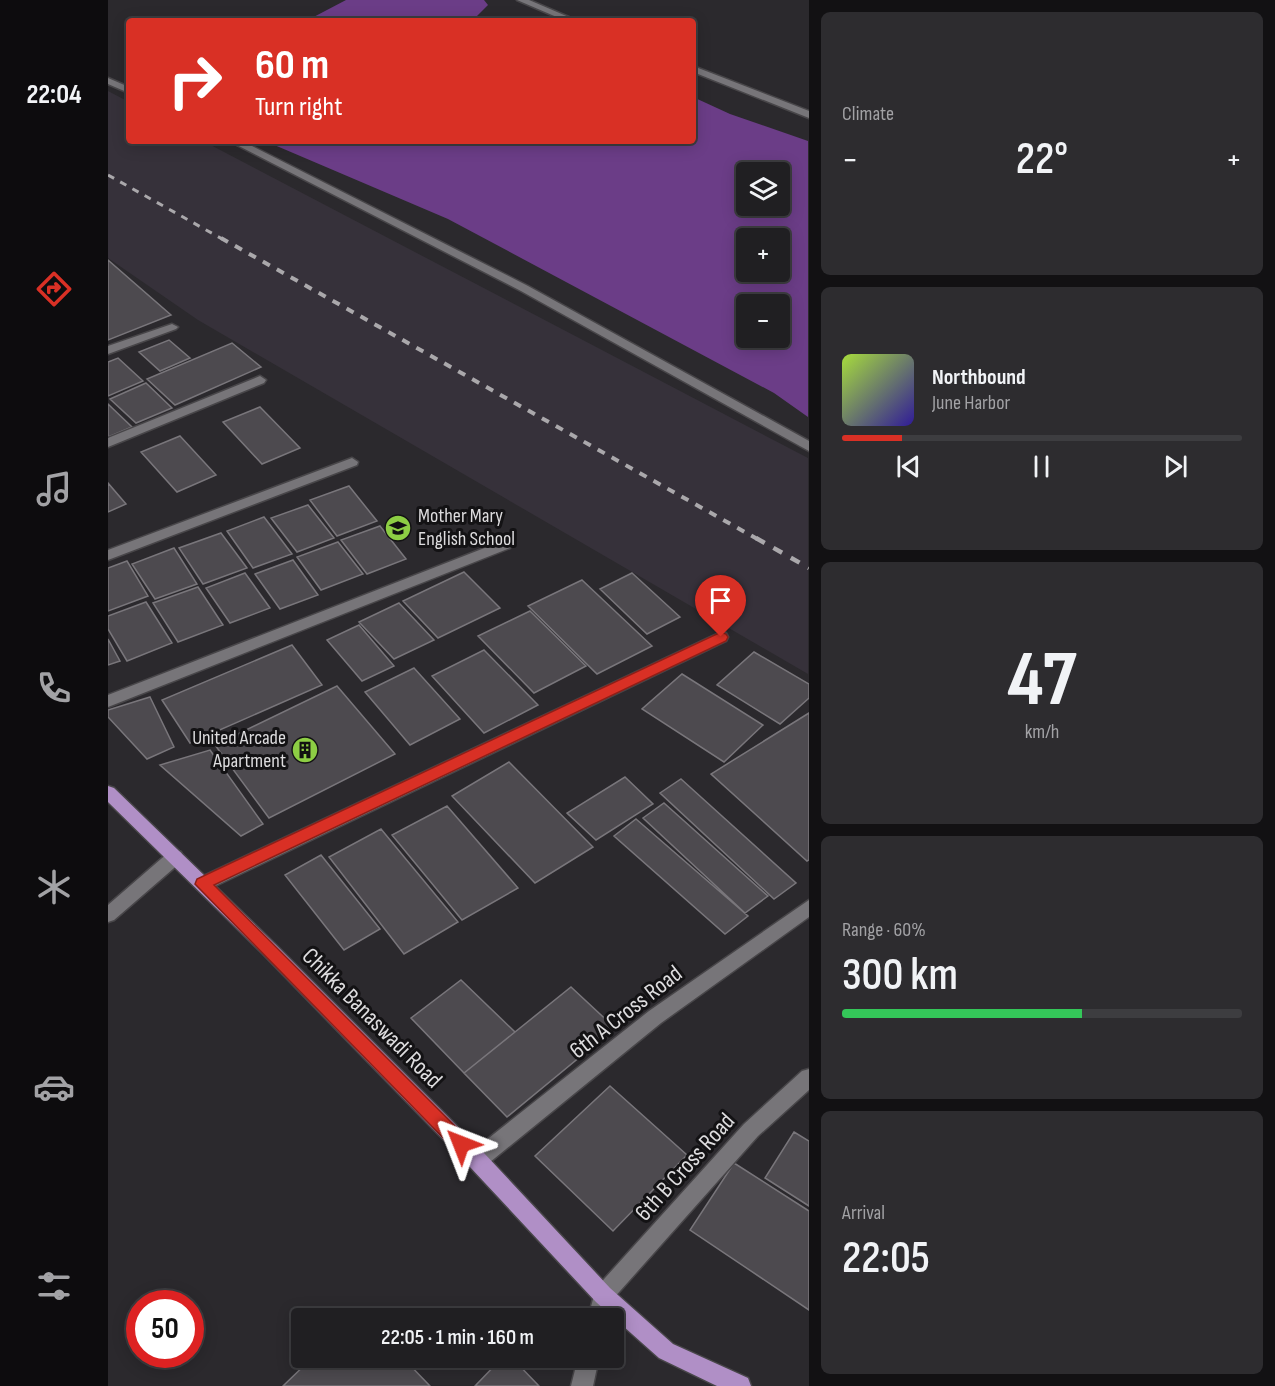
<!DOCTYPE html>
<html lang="en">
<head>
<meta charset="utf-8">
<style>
	:root { --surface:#201f22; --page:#2d2c2f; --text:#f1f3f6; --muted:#a2a2a5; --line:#3d3d40; --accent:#d93025 }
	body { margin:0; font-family:"Sofia Sans Condensed",sans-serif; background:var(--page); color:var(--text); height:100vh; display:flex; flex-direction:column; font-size:22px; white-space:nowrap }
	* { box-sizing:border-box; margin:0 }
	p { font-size:20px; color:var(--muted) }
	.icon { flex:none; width:33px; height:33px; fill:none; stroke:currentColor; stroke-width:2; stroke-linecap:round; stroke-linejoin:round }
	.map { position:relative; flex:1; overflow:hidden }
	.panel { display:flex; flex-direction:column; gap:12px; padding:12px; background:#121113; width:466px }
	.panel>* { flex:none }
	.guide { position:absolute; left:18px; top:18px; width:570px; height:126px; border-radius:6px; box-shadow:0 3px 15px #0003,0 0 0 2px var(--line); background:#d93025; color:#fff; overflow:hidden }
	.tools { position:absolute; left:628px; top:162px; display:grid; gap:12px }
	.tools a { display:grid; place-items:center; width:54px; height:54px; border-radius:6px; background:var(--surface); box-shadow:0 3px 15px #0003,0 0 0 2px var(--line); font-size:30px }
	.speed { position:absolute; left:18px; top:1290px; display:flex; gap:12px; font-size:30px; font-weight:700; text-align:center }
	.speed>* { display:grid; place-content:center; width:78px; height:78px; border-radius:50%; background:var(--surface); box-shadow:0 3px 15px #0003,0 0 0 2px var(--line); line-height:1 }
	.speed .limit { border:9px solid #d22; background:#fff; color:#111 }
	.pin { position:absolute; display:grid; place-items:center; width:51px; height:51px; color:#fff; margin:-62px -26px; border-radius:50% 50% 50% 0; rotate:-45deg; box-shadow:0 0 6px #0007 }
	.pin .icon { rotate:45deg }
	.me { position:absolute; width:66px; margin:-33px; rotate:315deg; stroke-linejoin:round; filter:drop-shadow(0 0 4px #0008) }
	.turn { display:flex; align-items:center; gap:21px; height:126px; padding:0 30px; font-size:27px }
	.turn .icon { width:78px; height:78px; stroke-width:2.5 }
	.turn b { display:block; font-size:42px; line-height:51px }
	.big { font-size:45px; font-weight:600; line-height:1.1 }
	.panel .tile { flex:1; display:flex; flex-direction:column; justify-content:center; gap:9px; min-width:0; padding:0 21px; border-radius:9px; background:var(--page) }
	.panel .dial { align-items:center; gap:0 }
	.dial b { font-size:78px; line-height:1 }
	.song { display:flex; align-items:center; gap:18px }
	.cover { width:72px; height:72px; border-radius:9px; background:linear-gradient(135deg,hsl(80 70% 55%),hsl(250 70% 35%)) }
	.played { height:6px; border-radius:3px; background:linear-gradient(90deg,var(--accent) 15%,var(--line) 15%) }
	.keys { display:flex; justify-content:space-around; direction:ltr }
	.heat { display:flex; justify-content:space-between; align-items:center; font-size:33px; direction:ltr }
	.charge { height:9px; border-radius:4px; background:linear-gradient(90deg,#34c759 60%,var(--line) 0) }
	.trip { position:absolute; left:183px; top:1308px; width:333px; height:60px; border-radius:6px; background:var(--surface); box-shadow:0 3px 15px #0003,0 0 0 2px var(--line); font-weight:600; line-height:60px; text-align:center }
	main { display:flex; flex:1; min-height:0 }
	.menu { display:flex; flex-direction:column; width:108px; justify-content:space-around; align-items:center; background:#0d0c0e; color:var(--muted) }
	.menu .icon { width:42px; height:42px }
	.menu .current { color:var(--accent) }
	.menu b { font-size:27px; color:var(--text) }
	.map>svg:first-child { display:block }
	.built { fill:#36313a }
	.forest { fill:#6b3d87; fill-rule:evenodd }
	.building { fill:#4d4a4f; stroke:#79767b; stroke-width:1.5 }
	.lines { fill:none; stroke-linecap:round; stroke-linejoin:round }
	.minor-casing { stroke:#484649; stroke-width:3 }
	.major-casing { stroke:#484649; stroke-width:3 }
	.minor { fill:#777579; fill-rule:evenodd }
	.major { fill:#b08fc6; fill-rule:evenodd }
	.rail-far2 { stroke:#aaa8ab; stroke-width:3; stroke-dasharray:7 7; stroke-linecap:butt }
	.rail-far1 { stroke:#aaa8ab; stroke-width:4; stroke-dasharray:8 8; stroke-linecap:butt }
	.rail { stroke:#aaa8ab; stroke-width:4.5; stroke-dasharray:10 10; stroke-linecap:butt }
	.route { fill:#d93025; stroke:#8d1f18; stroke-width:1.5 }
	.labels { text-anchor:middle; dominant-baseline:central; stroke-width:6; stroke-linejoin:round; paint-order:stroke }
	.poi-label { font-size:20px; fill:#dddcde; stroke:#131214; text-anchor:start }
	.near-street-label { font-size:24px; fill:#dddcde; stroke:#131214 }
</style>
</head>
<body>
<main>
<nav class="menu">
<b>22:04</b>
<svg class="icon current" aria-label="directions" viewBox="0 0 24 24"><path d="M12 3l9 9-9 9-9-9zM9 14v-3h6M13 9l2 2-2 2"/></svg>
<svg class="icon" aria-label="music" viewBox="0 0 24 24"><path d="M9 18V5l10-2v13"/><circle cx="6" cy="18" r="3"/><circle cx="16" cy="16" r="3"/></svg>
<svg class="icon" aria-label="phone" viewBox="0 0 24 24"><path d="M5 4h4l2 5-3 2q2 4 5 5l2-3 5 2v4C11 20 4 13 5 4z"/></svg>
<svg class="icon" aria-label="climate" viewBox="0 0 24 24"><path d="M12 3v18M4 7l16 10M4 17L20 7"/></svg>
<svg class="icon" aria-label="car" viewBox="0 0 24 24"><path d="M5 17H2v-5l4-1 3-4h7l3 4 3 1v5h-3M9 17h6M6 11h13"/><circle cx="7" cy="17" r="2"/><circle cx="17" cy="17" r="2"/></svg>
<svg class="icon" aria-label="filters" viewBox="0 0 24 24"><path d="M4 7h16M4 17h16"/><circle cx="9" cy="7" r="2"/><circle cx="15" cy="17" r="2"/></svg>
</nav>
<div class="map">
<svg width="701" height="1386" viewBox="0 0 701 1386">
	<rect width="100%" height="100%" fill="#2b292d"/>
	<path class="built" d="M 0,91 L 21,102 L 21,141 L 95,141 L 700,458 L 700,674 L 90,320 L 0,258 Z"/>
	<path class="forest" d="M 238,0 L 376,0 L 380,5 L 364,21 L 198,21 Z
		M 585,97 L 622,114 L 700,141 L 700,417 L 666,393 L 340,219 L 157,141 L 585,141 ZM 639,172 L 672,172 L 672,206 L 639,206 ZM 639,238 L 672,238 L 672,272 L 639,272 ZM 639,304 L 672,304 L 672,338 L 639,338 Z"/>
	<path class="building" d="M 0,260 L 63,315 L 0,340 Z
		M 61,340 L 82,358 L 52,371 L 31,352 Z
		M 124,343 L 153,367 L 67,405 L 39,379 Z
		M 10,358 L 35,381 L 0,396 L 0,362 Z
		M 38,383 L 64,408 L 28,423 L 2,399 Z
		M 0,404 L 24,427 L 0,437 Z
		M 152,407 L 192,448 L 154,464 L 115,422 Z
		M 72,436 L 108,475 L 69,492 L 33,452 Z
		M 0,483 L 18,504 L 0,512 Z
		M 241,486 L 269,521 L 229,536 L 202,500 Z
		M 200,505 L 226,538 L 189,552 L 163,518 Z
		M 156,517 L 184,554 L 145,568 L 119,531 Z
		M 272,526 L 298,559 L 259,574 L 233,540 Z
		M 113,533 L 139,568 L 95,584 L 71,548 Z
		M 230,542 L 255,574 L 213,590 L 189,557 Z
		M 66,548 L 89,584 L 47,599 L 24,564 Z
		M 185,560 L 210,595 L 172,609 L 147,574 Z
		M 19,561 L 40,596 L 0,611 L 0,568 Z
		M 356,572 L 392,608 L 330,638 L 295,601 Z
		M 137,573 L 162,608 L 122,623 L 98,588 Z
		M 524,573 L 572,617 L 539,634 L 492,589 Z
		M 474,580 L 544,646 L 489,674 L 420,606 Z
		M 90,587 L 115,625 L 70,642 L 45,603 Z
		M 38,602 L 64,643 L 19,661 L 0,629 L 0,616 Z
		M 291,603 L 326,640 L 286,659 L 251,622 Z
		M 422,611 L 478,666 L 426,693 L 370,636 Z
		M 251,625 L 286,666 L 254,681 L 219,640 Z
		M 0,639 L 12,661 L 0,665 Z
		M 184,645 L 214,685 L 82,743 L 54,700 Z
		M 376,650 L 430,705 L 376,733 L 324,676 Z
		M 646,652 L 701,684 L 701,698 L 672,724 L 609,685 Z
		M 306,668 L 352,719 L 302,745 L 257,692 Z
		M 574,674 L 655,725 L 616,762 L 534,709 Z
		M 229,686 L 287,754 L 161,818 L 107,745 Z
		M 42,697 L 66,747 L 39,759 L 0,717 L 0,710 Z
		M 701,713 L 701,860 L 699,861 L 603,774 Z
		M 102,750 L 155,824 L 133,836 L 52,765 Z
		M 401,762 L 485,847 L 427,883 L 344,796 Z
		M 517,777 L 545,804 L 488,840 L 459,813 Z
		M 573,779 L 688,883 L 666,899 L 552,793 Z
		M 556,803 L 660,896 L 637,913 L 535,818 Z
		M 339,806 L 410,888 L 354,920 L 284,835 Z
		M 528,819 L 640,916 L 617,934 L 506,836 Z
		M 273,829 L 350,922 L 296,954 L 221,857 Z
		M 213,855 L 272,929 L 236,950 L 177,875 Z
		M 353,980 L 407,1032 L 356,1073 L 303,1018 Z
		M 463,987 L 507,1028 L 399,1117 L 356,1073 Z
		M 502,1086 L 579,1155 L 505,1231 L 427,1156 Z
		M 686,1132 L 701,1141 L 701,1206 L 657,1178 Z
		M 626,1163 L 701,1211 L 701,1310 L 582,1230 Z
		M 204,1358 L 295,1358 L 322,1386 L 175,1386 Z
		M 394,1358 L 404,1358 L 431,1386 L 367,1386 Z"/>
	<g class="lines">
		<defs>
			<path id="minor" d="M 409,0 L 421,0 L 470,21 L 458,21 Z
				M 585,66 L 701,111 L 701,118 L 585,72 Z
				M 0,78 L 21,87 L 21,93 L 0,84 Z
				M 121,141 L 134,141 L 420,286 L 701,441 L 701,451 L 413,291 Z
				M 64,324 L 70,327 L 68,329 L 0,354 L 0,346 Z
				M 152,376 L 158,380 L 156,383 L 0,447 L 0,438 Z
				M 244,458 L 250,462 L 249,465 L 0,560 L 0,550 Z
				M 397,540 L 404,545 L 402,548 L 0,707 L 0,695 Z
				M 613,632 L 618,633 L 620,637 L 618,641 L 101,889 L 95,891 L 89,889 L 87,884 L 89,879 Z
				M 67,850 L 73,852 L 75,857 L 73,862 L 6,920 L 0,922 L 0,905 L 61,852 Z
				M 701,900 L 701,917 L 553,1023 L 376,1167 L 369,1169 L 362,1167 L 359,1160 L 362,1153 L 541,1011 Z
				M 701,1069 L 701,1090 L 650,1136 L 504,1300 L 500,1318 L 480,1318 L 488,1288 L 636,1124 L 694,1071 Z
				M 470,1358 L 491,1358 L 485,1386 L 463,1386 Z"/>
			<path id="major" d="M 0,786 L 6,788 L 167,944 L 376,1153 L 502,1288 L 565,1344 L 640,1378 L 643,1386 L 609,1386 L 551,1358 L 488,1302 L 362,1167 L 155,954 L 0,802 Z"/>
		</defs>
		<use href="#minor" class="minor-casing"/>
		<use href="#major" class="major-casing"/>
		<use href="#minor" class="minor"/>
		<use href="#major" class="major"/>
		<path class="rail-far2" d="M 0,175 L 116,240"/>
		<path class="rail-far1" d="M 113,238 L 651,540"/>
		<path class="rail" d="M 648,538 L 701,568"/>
	</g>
	<path class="route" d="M 613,632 L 618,634 L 620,637 L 618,641 L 106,885 L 359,1138 L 362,1144 L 359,1150 L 353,1152 L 347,1150 L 87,884 L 89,879 Z"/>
	<defs>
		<symbol id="school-disc" viewBox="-11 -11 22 22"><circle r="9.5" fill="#8dce44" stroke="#131214"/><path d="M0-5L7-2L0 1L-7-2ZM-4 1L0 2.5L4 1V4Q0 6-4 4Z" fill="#111"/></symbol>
		<symbol id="building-disc" viewBox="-11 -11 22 22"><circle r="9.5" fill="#8dce44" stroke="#131214"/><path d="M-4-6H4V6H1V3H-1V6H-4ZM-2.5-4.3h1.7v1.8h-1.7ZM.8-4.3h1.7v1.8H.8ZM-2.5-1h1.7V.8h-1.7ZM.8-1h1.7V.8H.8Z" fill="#111"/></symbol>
	</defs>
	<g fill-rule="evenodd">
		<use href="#school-disc" x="275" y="513" width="30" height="30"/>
		<use href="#building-disc" x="182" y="735" width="30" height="30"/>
	</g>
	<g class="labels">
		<g class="poi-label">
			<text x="310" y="516">Mother Mary<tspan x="310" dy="23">English School</tspan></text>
			<text x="178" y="738" text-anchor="end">United Arcade<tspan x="178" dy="23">Apartment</tspan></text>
		</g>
		<g class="near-street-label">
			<text transform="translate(518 1012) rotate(-38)">6th A Cross Road</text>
			<text transform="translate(264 1018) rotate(45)">Chikka Banaswadi Road</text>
			<text transform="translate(577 1167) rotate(-48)">6th B Cross Road</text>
		</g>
	</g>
</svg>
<div class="tools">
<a><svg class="icon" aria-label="layers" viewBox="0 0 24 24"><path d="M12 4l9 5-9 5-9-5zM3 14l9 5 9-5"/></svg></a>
<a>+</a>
<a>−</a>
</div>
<div class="speed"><div class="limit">50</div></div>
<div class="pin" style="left:613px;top:637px;background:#d93025"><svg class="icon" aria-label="arrive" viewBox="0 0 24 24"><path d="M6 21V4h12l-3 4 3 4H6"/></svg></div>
<svg class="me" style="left:353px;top:1144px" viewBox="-20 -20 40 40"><path d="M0-17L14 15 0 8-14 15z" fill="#d93025" stroke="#fff" stroke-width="4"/></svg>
<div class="trip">22:05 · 1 min · 160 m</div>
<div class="guide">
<div class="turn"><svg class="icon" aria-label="right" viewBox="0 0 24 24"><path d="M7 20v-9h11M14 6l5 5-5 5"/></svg><div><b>60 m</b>Turn right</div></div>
</div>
</div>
<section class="panel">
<div class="tile"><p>Climate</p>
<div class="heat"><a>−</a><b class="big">22°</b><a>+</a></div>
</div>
<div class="tile">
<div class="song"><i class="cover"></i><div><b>Northbound</b><p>June Harbor</p></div></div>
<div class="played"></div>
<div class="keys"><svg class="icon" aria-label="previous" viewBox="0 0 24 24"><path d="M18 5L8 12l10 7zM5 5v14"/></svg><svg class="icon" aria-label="pause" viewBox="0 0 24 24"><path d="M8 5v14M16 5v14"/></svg><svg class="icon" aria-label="next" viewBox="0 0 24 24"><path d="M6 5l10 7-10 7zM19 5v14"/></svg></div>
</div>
<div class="tile dial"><b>47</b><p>km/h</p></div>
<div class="tile"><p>Range · 60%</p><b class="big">300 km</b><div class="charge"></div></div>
<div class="tile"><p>Arrival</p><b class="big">22:05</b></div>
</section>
</main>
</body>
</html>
